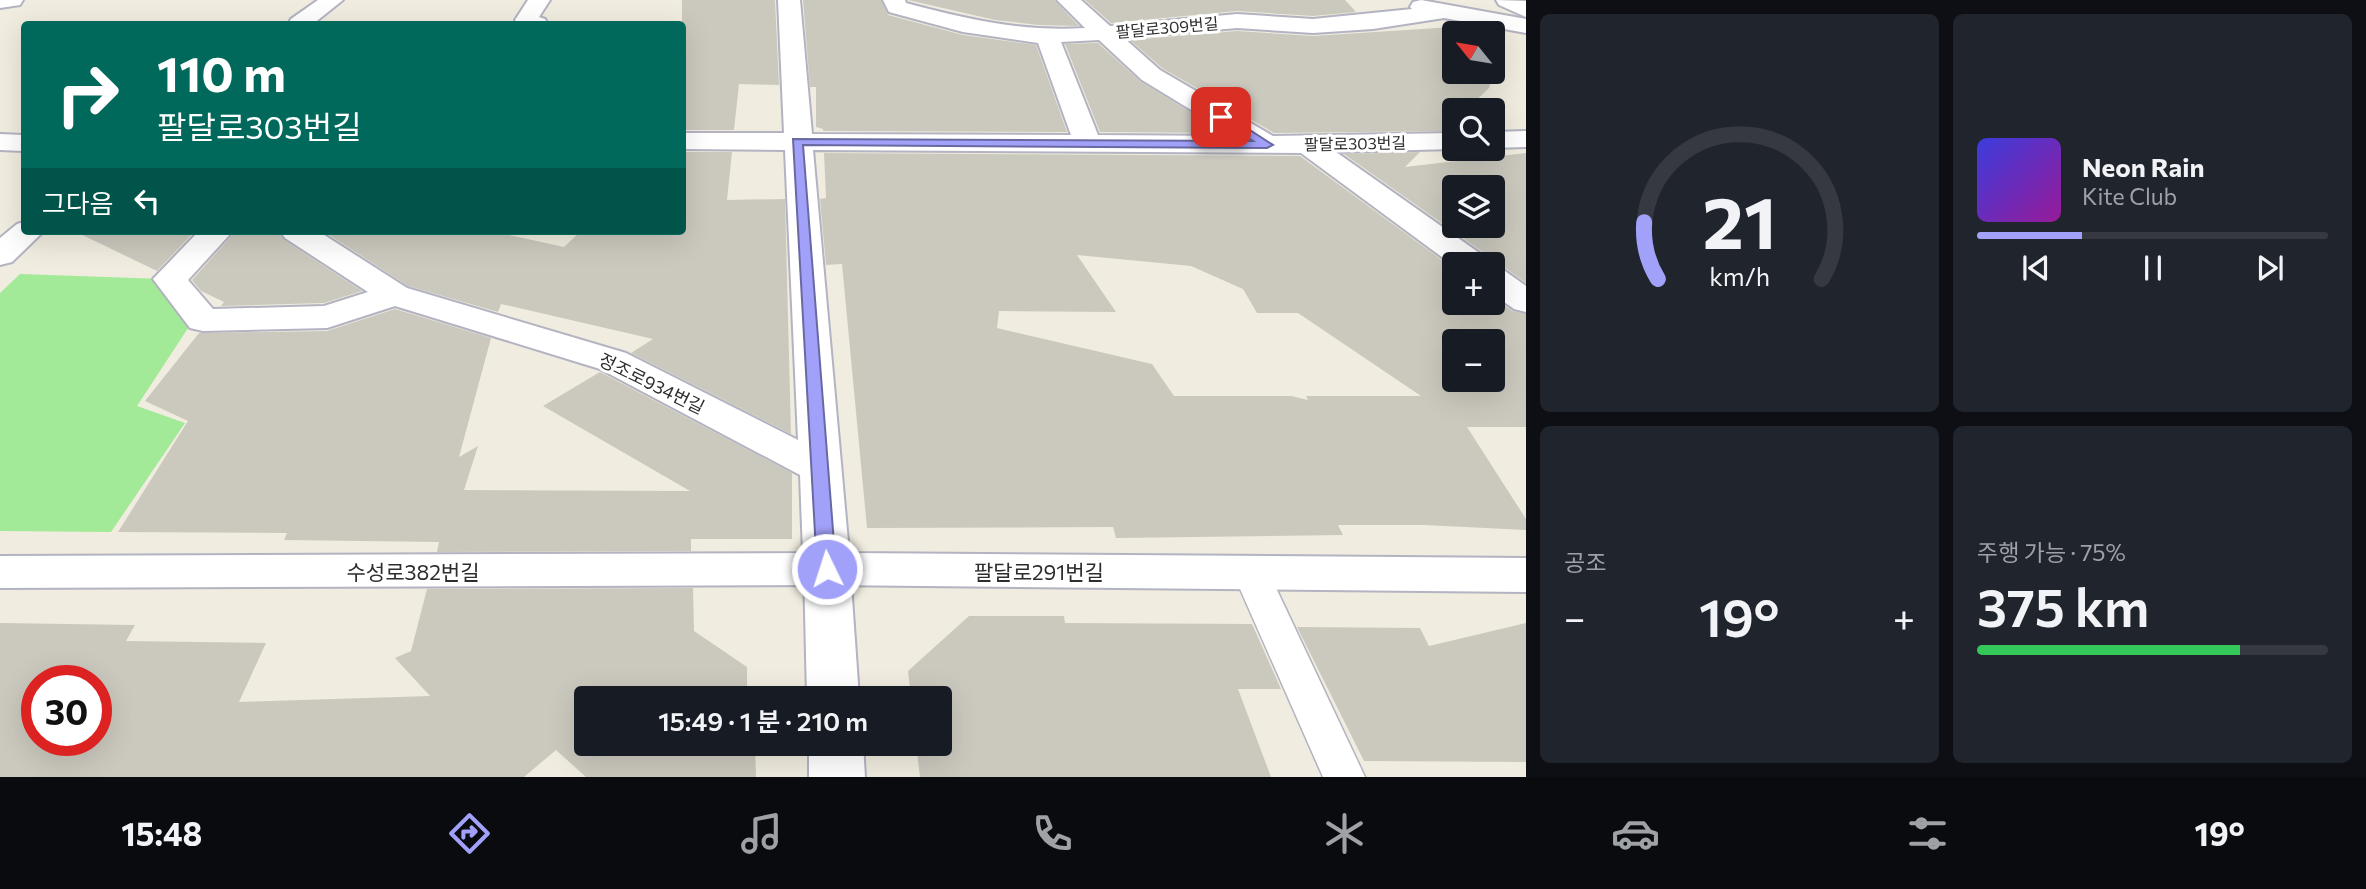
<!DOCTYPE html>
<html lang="ko">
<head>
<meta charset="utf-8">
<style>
	:root { --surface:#171b24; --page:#20242c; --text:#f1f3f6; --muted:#9ea1a6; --line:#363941; --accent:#a2a1fa }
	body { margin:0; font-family:Commissioner,"Noto Sans KR",sans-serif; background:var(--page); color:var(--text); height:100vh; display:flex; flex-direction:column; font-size:26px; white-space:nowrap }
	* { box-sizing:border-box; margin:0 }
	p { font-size:23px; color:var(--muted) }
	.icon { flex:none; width:38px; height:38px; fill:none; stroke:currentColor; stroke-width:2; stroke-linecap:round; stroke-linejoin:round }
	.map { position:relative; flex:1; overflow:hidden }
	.side { display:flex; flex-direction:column; gap:14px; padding:14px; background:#0d0f14; width:840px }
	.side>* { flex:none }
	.banner { position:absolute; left:21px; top:21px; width:665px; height:214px; border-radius:7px; box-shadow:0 7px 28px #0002; background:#00695c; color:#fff; overflow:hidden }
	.needle { width:46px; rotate:300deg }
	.controls { position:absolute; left:1442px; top:21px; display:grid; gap:14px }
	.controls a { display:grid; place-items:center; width:63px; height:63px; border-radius:7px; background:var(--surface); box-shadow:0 7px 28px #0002; font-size:35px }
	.speed { position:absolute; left:21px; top:665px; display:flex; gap:14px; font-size:35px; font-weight:700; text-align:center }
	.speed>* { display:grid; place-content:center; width:91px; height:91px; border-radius:50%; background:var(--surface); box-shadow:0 7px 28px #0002; line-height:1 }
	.speed .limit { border:10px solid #d22; background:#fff; color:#111 }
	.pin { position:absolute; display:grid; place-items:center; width:60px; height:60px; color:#fff; margin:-30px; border-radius:14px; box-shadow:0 4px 10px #0006 }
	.me { position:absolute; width:77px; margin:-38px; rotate:356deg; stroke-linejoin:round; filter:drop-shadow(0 0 5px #0008) }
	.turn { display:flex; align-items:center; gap:24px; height:147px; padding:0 21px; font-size:32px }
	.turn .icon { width:91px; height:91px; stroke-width:2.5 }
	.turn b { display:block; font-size:49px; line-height:60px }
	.then { display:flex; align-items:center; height:66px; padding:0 21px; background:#0003; gap:14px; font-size:26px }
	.big { font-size:52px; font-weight:600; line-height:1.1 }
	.side .widget { flex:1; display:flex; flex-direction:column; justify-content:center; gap:10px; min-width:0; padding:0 24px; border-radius:10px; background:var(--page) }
	.side .dial { align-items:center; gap:0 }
	.dial svg { height:182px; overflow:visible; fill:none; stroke:var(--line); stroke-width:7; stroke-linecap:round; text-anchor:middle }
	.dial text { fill:var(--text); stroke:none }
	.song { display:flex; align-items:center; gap:21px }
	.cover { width:84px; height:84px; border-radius:10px; background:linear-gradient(135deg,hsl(240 70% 55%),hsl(300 70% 35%)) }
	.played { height:7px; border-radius:4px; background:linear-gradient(90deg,var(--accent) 30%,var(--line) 30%) }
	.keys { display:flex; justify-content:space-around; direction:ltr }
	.heat { display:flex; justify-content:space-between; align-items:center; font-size:38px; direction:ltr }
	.charge { height:10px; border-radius:5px; background:linear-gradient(90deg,#34c759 75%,var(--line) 0) }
	.side .tiles { flex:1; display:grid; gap:14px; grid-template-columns:repeat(2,1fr) }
	.trip { position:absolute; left:574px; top:686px; width:378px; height:70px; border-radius:7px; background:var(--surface); box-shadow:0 7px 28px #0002; font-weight:600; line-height:70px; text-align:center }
	.tabs { display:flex; height:112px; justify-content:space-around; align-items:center; background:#090b0e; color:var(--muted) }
	.tabs .icon { width:49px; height:49px }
	.tabs .on { color:var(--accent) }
	.tabs b { font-size:32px; color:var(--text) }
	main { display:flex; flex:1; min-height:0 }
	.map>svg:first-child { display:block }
	.green { fill:#a2ea97 }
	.building { fill:#cbc9be; fill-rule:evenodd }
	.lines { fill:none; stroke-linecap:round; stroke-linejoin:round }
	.lane-casing { stroke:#b3b3c2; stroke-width:3 }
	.street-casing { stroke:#b3b3c2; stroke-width:4 }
	.secondary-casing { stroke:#b3b3c2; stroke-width:4 }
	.lane { fill:#fff; fill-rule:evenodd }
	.street { fill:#fff; fill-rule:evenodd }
	.secondary { fill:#fff; fill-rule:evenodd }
	.route { fill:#a2a1fa; stroke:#6969a2; stroke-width:2 }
	.labels { text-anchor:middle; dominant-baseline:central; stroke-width:6; stroke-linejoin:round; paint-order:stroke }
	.far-street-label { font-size:16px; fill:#2d2d2d; stroke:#fff }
	.street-label { font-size:18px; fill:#2d2d2d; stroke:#fff }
	.near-street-label { font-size:21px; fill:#2d2d2d; stroke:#fff }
</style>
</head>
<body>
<main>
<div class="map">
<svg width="1526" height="777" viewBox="0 0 1526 777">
	<rect width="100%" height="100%" fill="#f0ecdf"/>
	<path class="green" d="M 20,274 L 163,279 L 190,325 L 137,406 L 185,423 L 111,532 L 0,531 L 0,293 Z"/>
	<path class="building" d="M 682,0 L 775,0 L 779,85 L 739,84 L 734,130 L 682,130 Z
		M 803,0 L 881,0 L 888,15 L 963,35 L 1036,45 L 1067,132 L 823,131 L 823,129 L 816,127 L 816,87 L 810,87 Z
		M 908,0 L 1054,0 L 1079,26 L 1039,25 L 995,20 Z
		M 1085,0 L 1345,0 L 1356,12 L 1313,16 L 1237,11 L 1111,23 Z
		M 1468,26 L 1480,33 L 1454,33 L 1454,72 L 1493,72 L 1493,41 L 1503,47 L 1489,88 L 1466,110 L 1454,110 L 1454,121 L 1444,131 L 1274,133 L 1162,68 L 1130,40 L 1237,31 L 1313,36 Z
		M 1098,43 L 1141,82 L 1225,133 L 1100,132 L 1065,44 Z
		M 682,152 L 732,152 L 727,200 L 785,199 L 791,434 L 631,353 L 653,339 L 501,304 L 498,312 L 408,286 L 323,231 L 491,231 L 564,247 L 581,231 L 682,231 Z
		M 1420,152 L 1405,167 L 1526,153 L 1526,283 L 1507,269 L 1493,266 L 1487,255 L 1344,154 ZM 1454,187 L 1493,187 L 1493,226 L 1454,226 Z
		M 824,153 L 1300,156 L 1454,269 L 1454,303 L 1493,303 L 1493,297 L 1512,311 L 1526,314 L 1526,427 L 1467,427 L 1526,519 L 1526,530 L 1424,525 L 1338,525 L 1343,535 L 1116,538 L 1113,527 L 867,528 L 842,264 L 826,265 L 820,199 L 826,198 ZM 1077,255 L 1191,266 L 1243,289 L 1257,313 L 1298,313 L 1421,396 L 1306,396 L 1308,400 L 1291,396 L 1174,396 L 1152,364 L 997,328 L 999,311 L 1116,312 ZM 1454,341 L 1493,341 L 1493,380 L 1454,380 Z
		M 74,231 L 195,231 L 157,271 Z
		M 236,231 L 277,231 L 284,240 L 362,291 L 324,303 L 221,306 L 224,302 L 201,291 L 192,280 Z
		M 395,309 L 491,338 L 459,457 L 478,446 L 464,490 L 690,491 L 543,406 L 600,372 L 792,473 L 792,539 L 691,539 L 691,551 L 437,552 L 439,542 L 284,540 L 287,533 L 118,532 L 188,421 L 145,401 L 199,333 L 327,331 Z
		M 693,588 L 694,631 L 747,667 L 747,692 L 754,693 L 754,698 L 586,698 L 586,744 L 755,744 L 756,777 L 586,777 L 556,750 L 524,777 L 0,777 L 0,623 L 135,625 L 126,641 L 266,643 L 239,702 L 430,696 L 395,658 L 411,651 L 427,589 ZM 37,681 L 96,681 L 96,740 L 37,740 Z
		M 969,616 L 1064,616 L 1065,623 L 1252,624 L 1281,689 L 1238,689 L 1271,777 L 920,777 L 916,744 L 940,744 L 940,698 L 911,698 L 908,671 Z
		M 1526,623 L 1526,762 L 1364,761 L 1297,627 L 1420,628 L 1429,646 Z"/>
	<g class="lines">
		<defs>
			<path id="lane" d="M 1251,560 L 1264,564 L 1269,573 L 1365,777 L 1323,777 L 1233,573 L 1238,564 Z"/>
			<path id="street" d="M 0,0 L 23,0 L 20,5 L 0,8 Z
				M 318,0 L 343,0 L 313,24 L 288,24 L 291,19 Z
				M 528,0 L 550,0 L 539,17 L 545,19 L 548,24 L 518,24 L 515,20 Z
				M 778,0 L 800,0 L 812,134 L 1071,135 L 1038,43 L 963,32 L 889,12 L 883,0 L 905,0 L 906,3 C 966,19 1023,32 1085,28 L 1057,0 L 1081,0 L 1110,26 L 1237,14 L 1313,19 L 1412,9 L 1410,7 L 1413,2 L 1421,0 L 1526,19 L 1526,33 L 1444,18 L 1373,29 L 1313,33 L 1237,28 L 1124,38 L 1160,70 L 1273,136 L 1454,133 L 1454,149 L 1456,149 L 1454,149 L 1336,152 L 1485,257 L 1489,264 L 1454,266 L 1301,153 L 813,150 L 849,553 L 1526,558 L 1526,592 L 827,585 L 0,588 L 0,556 L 803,553 L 800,475 L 600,369 L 395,306 L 327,328 L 203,331 L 190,328 L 153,279 L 199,231 L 233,231 L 188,280 L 213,309 L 324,306 L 368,292 L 285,238 L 280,231 L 318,231 L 407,288 L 626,353 L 798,440 L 785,150 L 682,149 L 682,133 L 784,133 ZM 1099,40 L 1142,80 L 1234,136 L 1098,135 L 1061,42 Z
				M 1526,131 L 1526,147 L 1493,148 L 1493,132 Z
				M 0,134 L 24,135 L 24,151 L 0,150 Z
				M 24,222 L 24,231 L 44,231 L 12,262 L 0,265 L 0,238 L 17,224 Z
				M 1493,268 L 1505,271 L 1526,286 L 1526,312 L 1514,309 L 1493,294 Z"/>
			<path id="secondary" d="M 1496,0 L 1526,1 L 1526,17 L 1499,5 Z
				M 827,553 L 843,557 L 850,569 L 859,698 L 807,698 L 804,569 L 811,557 Z
				M 809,744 L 863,744 L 865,777 L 809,777 Z"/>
		</defs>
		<use href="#lane" class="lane-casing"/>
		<use href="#street" class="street-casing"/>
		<use href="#secondary" class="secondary-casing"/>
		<use href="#lane" class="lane"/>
		<use href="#street" class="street"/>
		<use href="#secondary" class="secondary"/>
	</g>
	<path class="route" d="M 1217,114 L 1225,114 L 1273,145 L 1267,148 L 803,145 L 836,569 L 834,574 L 820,574 L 817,569 L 793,139 L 1253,141 L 1217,119 Z"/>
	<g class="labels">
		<g class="far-street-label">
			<text transform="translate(1167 27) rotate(-5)">팔달로309번길</text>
			<text transform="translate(1355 143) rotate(-1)">팔달로303번길</text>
		</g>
		<g class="street-label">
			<text transform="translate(652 383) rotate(26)">정조로934번길</text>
		</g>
		<g class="near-street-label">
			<text x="413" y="571">수성로382번길</text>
			<text x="1039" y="571">팔달로291번길</text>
		</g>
	</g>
</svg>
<div class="controls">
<a><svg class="needle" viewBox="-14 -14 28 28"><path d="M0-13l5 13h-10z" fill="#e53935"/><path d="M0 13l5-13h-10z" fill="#9ea1a6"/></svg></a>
<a><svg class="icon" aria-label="search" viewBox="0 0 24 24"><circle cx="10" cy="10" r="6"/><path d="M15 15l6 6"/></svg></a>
<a><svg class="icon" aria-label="layers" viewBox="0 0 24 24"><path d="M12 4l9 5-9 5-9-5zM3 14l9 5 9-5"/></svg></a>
<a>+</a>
<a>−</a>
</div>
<div class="speed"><div class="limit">30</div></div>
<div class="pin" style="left:1221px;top:117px;background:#d93025"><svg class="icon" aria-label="arrive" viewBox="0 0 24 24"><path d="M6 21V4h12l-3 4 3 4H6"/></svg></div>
<svg class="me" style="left:827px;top:569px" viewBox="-20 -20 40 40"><circle r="17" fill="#a2a1fa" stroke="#fff" stroke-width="3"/><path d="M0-11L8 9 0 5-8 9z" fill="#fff"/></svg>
<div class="trip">15:49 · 1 분 · 210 m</div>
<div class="banner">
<div class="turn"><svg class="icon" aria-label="right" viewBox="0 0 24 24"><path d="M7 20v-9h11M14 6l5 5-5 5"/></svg><div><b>110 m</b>팔달로303번길</div></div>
<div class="then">그다음<svg class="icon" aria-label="left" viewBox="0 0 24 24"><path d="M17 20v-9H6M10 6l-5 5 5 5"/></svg></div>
</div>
</div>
<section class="side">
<div class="tiles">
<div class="widget dial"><svg viewBox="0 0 100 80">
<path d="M14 69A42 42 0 1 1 86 69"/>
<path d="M14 69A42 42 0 0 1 8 44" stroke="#a2a1fa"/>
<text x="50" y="56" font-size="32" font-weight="700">21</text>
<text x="50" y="72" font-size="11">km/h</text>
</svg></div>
<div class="widget">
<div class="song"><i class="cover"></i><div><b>Neon Rain</b><p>Kite Club</p></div></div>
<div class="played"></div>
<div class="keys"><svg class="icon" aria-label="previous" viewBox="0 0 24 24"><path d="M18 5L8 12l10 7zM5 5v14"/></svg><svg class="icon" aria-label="pause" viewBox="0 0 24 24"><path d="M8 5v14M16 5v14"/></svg><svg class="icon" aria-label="next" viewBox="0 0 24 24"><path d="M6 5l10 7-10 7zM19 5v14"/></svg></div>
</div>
<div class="widget"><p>공조</p>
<div class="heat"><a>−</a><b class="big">19°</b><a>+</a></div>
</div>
<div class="widget"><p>주행 가능 · 75%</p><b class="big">375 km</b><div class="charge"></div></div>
</div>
</section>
</main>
<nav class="tabs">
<b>15:48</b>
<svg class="icon on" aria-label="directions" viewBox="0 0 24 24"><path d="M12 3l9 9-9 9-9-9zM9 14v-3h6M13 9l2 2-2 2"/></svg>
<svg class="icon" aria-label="music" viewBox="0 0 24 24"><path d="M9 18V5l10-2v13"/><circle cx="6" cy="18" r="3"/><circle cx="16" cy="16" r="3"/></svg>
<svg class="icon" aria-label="phone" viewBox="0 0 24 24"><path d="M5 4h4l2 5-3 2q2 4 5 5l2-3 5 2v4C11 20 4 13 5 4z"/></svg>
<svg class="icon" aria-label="climate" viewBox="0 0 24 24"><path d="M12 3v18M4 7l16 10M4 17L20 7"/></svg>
<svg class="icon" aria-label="car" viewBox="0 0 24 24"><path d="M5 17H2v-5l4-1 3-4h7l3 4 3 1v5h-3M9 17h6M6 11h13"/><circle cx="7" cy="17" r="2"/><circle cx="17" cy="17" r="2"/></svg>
<svg class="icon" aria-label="filters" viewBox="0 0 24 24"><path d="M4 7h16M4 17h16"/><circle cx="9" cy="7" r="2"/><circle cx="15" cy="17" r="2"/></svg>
<b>19°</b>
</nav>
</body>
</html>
